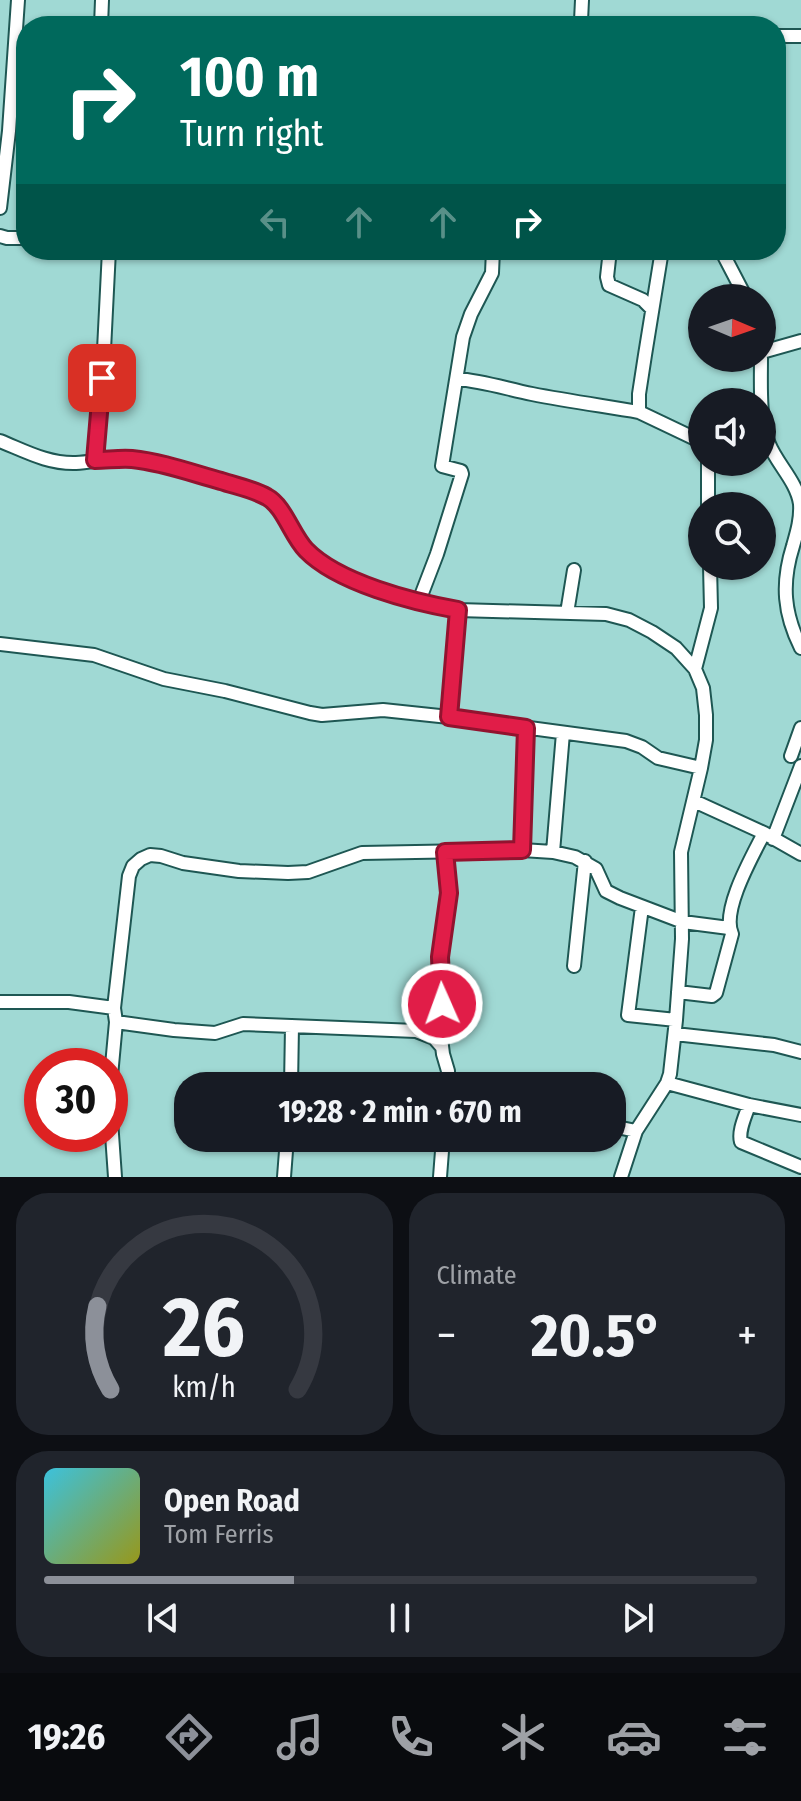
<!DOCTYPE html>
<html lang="en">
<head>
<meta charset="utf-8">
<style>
	:root { --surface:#171b24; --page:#20242c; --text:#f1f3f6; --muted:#9ea1a6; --line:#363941; --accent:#8c9099 }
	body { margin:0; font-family:"Fira Sans Condensed",sans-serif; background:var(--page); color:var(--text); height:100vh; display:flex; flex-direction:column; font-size:30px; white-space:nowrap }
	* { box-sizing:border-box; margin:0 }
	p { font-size:26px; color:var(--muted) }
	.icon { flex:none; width:44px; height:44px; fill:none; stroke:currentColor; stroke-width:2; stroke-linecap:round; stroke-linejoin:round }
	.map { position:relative; height:1177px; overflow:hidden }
	.details { display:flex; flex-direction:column; gap:16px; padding:16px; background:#0d0f14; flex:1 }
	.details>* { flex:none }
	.hud { position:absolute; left:16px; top:16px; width:770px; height:244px; border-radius:32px; box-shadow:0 2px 6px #0004; background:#00695c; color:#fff; overflow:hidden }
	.needle { width:52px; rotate:92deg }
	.controls { position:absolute; left:688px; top:284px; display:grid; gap:16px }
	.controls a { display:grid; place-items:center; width:88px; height:88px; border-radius:50%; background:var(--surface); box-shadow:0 2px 6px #0004; font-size:40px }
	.speed { position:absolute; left:24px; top:1048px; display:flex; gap:16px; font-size:40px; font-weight:700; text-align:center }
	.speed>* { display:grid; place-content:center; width:104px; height:104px; border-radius:50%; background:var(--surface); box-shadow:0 2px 6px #0004; line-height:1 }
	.speed .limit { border:12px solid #d22; background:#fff; color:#111 }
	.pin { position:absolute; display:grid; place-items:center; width:68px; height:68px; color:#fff; margin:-34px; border-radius:16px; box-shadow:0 4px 12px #0006 }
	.me { position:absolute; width:88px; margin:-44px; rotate:358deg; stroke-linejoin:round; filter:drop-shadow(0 0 6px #0008) }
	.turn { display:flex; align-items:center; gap:28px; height:168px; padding:0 32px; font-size:36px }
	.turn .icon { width:104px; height:104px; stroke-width:2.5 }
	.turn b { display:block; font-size:56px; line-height:68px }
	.lanes { display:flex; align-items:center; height:76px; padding:0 32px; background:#0003; justify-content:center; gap:40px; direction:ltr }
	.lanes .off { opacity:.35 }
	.big { font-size:60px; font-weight:700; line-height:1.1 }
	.details .tile { flex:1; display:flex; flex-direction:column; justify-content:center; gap:12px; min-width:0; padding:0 28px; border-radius:32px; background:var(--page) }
	.details .dial { align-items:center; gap:0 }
	.dial svg { height:208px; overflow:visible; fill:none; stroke:var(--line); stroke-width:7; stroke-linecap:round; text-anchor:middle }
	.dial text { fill:var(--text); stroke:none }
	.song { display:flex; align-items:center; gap:24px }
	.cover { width:96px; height:96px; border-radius:12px; background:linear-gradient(135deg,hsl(190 70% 55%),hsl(60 70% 35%)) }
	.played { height:8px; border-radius:4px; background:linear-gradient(90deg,var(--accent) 35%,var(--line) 35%) }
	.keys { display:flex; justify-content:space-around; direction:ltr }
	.heat { display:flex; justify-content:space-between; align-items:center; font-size:44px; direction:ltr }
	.details .tiles { flex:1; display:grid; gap:16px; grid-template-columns:1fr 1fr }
	.tile:last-child { grid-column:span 2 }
	.trip { position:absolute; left:174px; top:1072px; width:452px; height:80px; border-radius:32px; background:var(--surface); box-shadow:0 2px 6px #0004; font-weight:700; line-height:80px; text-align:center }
	.tabs { display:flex; height:128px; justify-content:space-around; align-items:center; background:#090b0e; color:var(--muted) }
	.tabs .icon { width:56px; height:56px }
	.tabs .selected { color:var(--accent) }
	.tabs b { font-size:36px; color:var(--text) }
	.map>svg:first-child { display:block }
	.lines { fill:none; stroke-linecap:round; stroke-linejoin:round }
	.street-casing { stroke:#1e5753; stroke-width:16 }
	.street { stroke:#fff; stroke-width:12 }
	.route-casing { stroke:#92132f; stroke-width:20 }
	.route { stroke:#e11d48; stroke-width:14 }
</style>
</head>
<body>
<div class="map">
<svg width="801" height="1177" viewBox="0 0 801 1177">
	<rect width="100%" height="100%" fill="#a0d9d4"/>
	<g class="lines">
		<defs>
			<path id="street" d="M 582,0 L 581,21 L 586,26
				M 101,26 L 102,0
				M 776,36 L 801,36
				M 0,208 L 9,131 L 18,0
				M 0,236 L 7,238 L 26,238
				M 610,250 L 607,277 L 609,285 L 643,300 L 652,309
				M 662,250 L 645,355 L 639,394 L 639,412 L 702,442
				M 721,250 L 746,298
				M 762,352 L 801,341
				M 761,358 C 761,381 759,423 769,444 C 777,464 797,482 800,504 C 801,519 797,532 793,546 C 781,584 784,614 801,648
				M 457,379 C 483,381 507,389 532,394 C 568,401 604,406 639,412
				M 0,441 C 25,451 48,464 76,463 C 94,462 112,457 131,459 C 142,460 155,464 167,467 C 196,474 226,481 255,492 C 285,503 286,530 306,550 C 338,582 414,602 458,610 L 606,614 L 629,620 L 652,632 L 676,648 L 695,669 L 703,688 L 706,715 L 706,740 L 701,768 L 681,852 L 682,939 L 676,1020 L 670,1074 L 667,1083 L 636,1131 L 621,1177
				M 95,460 L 104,350 L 109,250
				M 708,506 L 708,462
				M 419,601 L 437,554 L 462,474 L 461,471 L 442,466 L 463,337 L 471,314 L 492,273 L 493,250
				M 567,613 L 574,570
				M 0,644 L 94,655 L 164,679 L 225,691 L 310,713 L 322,715 L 383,710 L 449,717 L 626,741 L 642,747 L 658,758 L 701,768
				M 695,669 L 711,608 L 710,566
				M 449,717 L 458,610
				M 791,756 L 801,728
				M 694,801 L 764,833 L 801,854
				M 773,839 L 801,766
				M 522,850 L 526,728
				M 445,852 L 449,893 L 440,957 L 443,989 L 441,1038 L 443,1054 L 448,1071 L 448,1086
				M 553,852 L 563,733
				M 642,907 L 628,1015 L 676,1020
				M 574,966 L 585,861
				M 678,992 L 712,996 L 716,993 L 732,934 C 721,910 753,855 764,833
				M 0,1002 L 69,1002 L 114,1008
				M 116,1022 L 174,1030 L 215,1033 L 243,1024 L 416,1031 L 434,1038 L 441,1046
				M 675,1034 L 774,1045 L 801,1052
				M 667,1083 L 749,1105 L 801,1115
				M 291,1086 L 292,1026
				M 110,1087 L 116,1022 L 114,1008 L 129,876 L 133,866 L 141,859 L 150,855 L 161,856 L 183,863 L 239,871 L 288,873 L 308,872 L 362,853 L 522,850 L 553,852 L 575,857 L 596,869 L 606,891 L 620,898 L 683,922 L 729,928
				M 749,1105 C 745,1117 738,1131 741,1142 L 801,1167
				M 110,1106 L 115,1177
				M 612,1126 L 636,1131
				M 284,1177 L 287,1138
				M 440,1177 L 443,1138"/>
		</defs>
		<use href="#street" class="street-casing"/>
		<use href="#street" class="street"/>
	</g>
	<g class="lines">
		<defs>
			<path id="route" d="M 102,378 L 95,460 C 107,460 120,458 132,459 C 162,462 192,473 221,481 C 236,486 253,489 267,497 C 284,506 292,536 306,550 C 338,583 413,602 458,610 L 449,717 L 526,728 L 522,850 L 445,852 L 449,893 L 440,957 L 442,1004"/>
		</defs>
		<use href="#route" class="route-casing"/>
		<use href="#route" class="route"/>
	</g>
</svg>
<div class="controls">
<a><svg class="needle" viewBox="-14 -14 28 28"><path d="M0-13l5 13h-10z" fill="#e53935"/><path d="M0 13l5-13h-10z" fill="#9ea1a6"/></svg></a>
<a><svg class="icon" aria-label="sound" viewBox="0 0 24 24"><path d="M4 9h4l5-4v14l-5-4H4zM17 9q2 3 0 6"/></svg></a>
<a><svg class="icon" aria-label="search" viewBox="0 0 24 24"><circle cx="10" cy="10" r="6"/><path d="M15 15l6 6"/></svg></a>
</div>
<div class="speed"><div class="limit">30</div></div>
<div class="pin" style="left:102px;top:378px;background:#d93025"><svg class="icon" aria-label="arrive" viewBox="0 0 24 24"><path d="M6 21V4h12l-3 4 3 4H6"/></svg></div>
<svg class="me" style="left:442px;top:1004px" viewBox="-20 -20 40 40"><circle r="17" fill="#e11d48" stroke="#fff" stroke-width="3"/><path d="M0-11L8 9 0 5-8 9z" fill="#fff"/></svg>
<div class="trip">19:28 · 2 min · 670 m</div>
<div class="hud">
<div class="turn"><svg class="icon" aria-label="right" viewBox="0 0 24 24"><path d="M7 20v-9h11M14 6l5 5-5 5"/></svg><div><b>100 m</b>Turn right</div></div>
<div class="lanes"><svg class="icon off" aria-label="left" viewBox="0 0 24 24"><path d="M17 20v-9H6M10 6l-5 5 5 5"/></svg><svg class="icon off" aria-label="ahead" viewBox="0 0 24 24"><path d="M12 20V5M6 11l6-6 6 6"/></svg><svg class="icon off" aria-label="ahead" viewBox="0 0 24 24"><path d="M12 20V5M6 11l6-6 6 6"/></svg><svg class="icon" aria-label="right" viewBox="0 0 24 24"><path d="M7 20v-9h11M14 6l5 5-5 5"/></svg></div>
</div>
</div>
<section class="details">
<div class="tiles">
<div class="tile dial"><svg viewBox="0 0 100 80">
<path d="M14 69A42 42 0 1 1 86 69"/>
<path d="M14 69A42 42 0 0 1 9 37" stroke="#8c9099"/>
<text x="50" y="56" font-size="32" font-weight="700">26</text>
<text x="50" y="72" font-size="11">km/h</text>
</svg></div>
<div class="tile"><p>Climate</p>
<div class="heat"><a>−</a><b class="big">20.5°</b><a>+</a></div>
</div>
<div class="tile">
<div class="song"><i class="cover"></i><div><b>Open Road</b><p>Tom Ferris</p></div></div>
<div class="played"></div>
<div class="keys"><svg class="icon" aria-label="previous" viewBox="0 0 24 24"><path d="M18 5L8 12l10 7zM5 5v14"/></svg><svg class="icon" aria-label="pause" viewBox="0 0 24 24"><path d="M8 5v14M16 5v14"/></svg><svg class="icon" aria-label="next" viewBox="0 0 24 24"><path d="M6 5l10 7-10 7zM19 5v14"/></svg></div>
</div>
</div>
</section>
<nav class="tabs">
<b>19:26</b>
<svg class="icon selected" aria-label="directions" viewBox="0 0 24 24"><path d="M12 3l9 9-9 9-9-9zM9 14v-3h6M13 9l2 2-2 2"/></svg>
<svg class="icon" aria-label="music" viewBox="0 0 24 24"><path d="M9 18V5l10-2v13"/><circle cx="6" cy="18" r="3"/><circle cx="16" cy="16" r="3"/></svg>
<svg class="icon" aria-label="phone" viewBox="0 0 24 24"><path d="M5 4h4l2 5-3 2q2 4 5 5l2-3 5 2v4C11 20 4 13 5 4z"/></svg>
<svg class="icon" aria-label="climate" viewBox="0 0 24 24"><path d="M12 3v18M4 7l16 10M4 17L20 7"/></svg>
<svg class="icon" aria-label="car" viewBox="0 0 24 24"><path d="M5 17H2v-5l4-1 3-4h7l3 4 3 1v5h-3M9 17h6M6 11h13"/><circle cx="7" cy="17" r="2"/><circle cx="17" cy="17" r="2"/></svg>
<svg class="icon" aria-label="filters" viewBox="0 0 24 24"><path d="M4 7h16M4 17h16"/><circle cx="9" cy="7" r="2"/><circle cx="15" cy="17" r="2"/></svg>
</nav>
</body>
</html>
